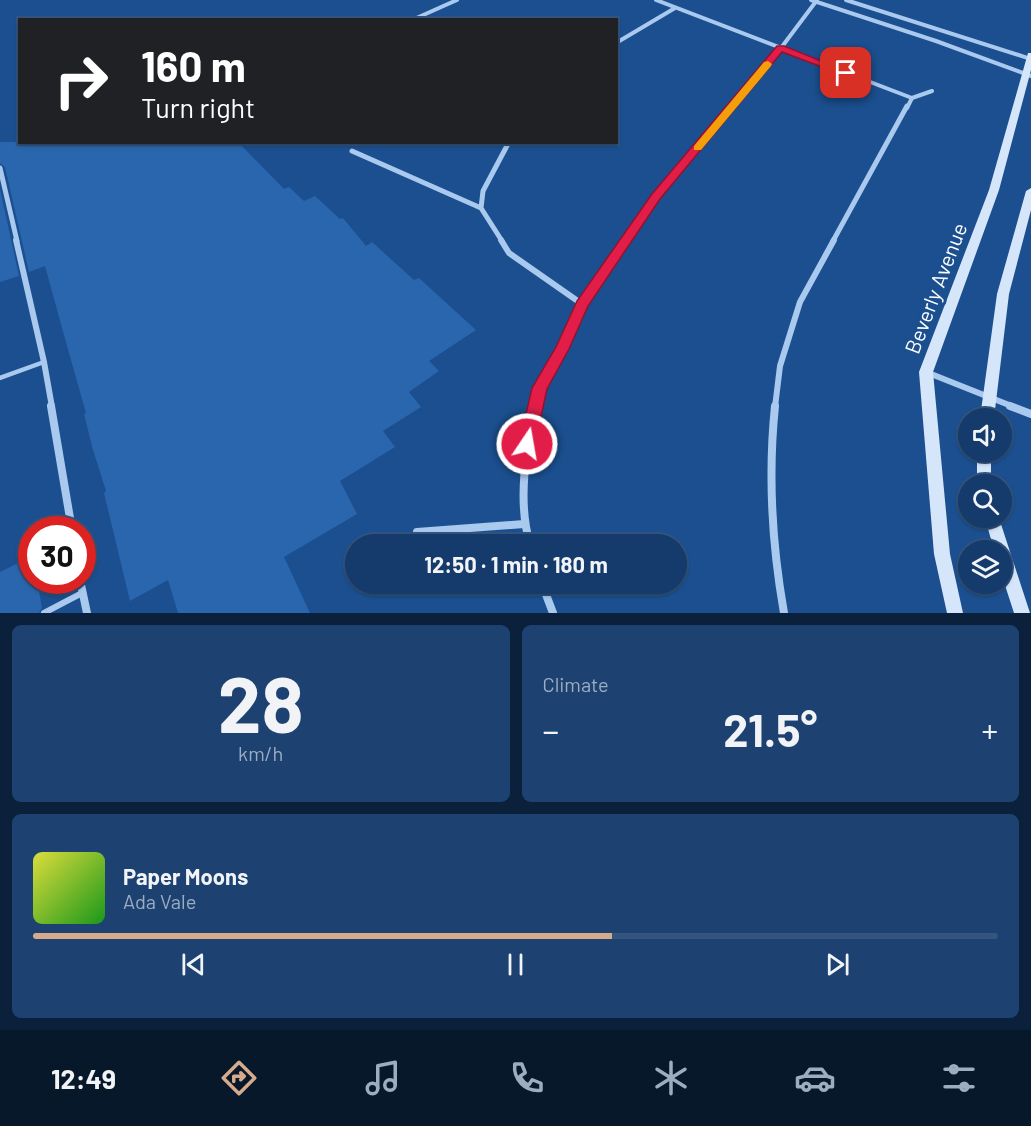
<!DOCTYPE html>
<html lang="en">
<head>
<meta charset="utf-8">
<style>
	:root { --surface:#143b6b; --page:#1d4271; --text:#f1f3f6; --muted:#9dadc1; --line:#33557e; --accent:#d6ab8b }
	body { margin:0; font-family:Barlow,sans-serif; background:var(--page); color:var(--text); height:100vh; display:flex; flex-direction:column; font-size:22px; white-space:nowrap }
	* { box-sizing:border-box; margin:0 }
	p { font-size:20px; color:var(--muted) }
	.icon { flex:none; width:33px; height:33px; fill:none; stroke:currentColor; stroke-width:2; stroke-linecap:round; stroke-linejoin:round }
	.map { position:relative; height:613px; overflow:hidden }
	.details { display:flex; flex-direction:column; gap:12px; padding:12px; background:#0b203b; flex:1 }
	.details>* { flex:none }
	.hud { position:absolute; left:18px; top:18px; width:600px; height:126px; border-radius:0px; box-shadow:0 2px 4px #0004,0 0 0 2px var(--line); background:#202124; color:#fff; overflow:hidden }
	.controls { position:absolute; left:958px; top:408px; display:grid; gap:12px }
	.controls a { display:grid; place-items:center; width:54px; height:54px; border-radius:50%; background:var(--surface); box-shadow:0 2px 4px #0004,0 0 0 2px var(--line); font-size:30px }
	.speed { position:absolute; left:18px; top:516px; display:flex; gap:12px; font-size:30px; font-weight:700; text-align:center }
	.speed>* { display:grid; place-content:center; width:78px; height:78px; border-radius:50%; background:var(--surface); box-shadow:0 2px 4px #0004,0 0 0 2px var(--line); line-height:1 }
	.speed .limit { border:9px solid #d22; background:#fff; color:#111 }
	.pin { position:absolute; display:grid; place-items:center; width:51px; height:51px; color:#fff; margin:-26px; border-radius:12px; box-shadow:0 3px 9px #0006 }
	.me { position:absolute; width:66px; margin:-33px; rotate:12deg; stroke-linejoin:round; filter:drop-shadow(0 0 4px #0008) }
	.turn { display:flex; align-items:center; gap:21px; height:126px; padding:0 24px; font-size:27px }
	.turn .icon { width:78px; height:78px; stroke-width:2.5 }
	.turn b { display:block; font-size:42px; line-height:51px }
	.big { font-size:45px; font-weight:700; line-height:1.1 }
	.details .tile { flex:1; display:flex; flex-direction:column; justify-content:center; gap:9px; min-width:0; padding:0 21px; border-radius:9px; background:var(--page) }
	.details .dial { align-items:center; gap:0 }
	.dial b { font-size:78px; line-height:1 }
	.song { display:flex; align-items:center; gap:18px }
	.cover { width:72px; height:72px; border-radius:9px; background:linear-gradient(135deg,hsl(60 70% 55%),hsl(120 70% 35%)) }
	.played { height:6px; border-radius:3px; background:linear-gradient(90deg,var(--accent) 60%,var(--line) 60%) }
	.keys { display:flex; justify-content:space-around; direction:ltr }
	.heat { display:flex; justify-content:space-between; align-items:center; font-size:33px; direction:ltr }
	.details .tiles { flex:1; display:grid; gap:12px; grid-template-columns:1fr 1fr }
	.tile:last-child { grid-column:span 2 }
	.trip { position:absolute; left:345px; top:534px; width:342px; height:60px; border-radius:30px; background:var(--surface); box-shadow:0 2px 4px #0004,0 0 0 2px var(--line); font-weight:700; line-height:60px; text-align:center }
	.tabs { display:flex; height:96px; justify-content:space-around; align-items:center; background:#08182b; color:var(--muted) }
	.tabs .icon { width:42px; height:42px }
	.tabs .active { color:var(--accent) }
	.tabs b { font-size:27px; color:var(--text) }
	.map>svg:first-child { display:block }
	.building { fill:#2a66ad }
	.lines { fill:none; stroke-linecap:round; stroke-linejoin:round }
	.lane-far1 { stroke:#a9c9ee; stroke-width:4.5 }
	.lane { stroke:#a9c9ee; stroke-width:6 }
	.street-far3 { stroke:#a9c9ee; stroke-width:4 }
	.street-far2 { stroke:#a9c9ee; stroke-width:5 }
	.street-far1 { stroke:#a9c9ee; stroke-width:6 }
	.street { stroke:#a9c9ee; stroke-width:8 }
	.secondary { fill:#d6e6fa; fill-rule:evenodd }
	.route { fill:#e11d48; stroke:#92132f; stroke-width:1.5 }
	.slow { fill:#f59e0b }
	.labels { text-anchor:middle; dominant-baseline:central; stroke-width:6; stroke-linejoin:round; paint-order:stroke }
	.street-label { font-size:21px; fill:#fff; stroke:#1b4f8f }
</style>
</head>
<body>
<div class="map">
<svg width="1031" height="613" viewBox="0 0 1031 613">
	<rect width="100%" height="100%" fill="#1b4f8f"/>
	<path class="building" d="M 0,142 L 238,142 L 284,189 L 289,187 L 304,201 L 315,196 L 340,219 L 343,218 L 366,246 L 372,242 L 414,280 L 419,278 L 476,330 L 429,361 L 439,371 L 409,392 L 421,407 L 383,431 L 395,447 L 340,481 L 357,514 L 284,557 L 310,613 L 178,613 L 168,580 L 130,601 L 104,493 L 106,491 L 93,450 L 84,414 L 86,413 L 67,346 L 45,266 L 29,272 L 5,167 L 0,163 Z
		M 0,189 L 19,276 L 0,282 Z
		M 32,556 L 32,580 L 37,580 L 42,608 L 39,613 L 0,613 L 0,572 Z"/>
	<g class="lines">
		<path class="lane-far1" d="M 0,378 L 44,362"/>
		<path class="lane" d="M 44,613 L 82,593"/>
		<path class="street-far3" d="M 656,0 L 912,98
			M 811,0 L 936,41 L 1031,76
			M 846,0 L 1031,59
			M 412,20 L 457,0
			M 616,43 L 675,8
			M 731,108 L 781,48 L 817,0
			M 907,108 L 912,98 L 932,91"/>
		<path class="street-far2" d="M 352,151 L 481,208
			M 0,168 L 17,241
			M 502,241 L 481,208 L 483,191 L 509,142
			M 625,241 L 656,197 L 732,106
			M 833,241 L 907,106"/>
		<path class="street-far1" d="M 16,240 L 44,362 L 52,407
			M 501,240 L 509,253 L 582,304
			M 926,372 L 1014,407
			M 536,407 L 540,388 L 562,349 L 582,304 L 626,240
			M 775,407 L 780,366 L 800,302 L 834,240"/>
		<path class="street" d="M 51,406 L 72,530
			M 775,406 C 768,474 772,545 784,613
			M 1010,406 L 1031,414
			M 417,532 L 524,524
			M 530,544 C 517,501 526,449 536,406
			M 80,580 L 87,613
			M 542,584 L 553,613"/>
		<path class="secondary" d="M 1028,53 L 1031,53 L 1031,70 L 999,190 L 933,372 L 950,554 L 963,613 L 947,613 L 934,554 L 919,372 L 989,190 Z
			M 1031,188 L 1031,210 L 1009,294 L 994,418 L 980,418 L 997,294 L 1026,191 Z
			M 977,452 L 991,452 L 991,484 L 977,484 Z
			M 985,518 L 999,518 L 1030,613 L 1014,613 L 1002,576 L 1002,550 L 994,550 Z"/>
	</g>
	<path class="route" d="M 777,46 L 784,46 L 851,73 L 843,75 L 782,52 L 660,199 L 588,306 L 569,349 L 547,389 L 535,444 L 533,449 L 527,452 L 522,449 L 519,444 L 532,388 L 556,347 L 577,301 L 652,194 Z"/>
	<path class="slow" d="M 768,61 L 772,64 L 771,66 L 701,150 L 694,150 L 694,146 L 764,62 Z"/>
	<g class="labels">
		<g class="street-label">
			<text transform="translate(935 288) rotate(-69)">Beverly Avenue</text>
		</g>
	</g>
</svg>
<div class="controls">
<a><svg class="icon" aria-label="sound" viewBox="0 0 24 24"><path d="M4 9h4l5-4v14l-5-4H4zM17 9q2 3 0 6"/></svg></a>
<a><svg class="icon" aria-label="search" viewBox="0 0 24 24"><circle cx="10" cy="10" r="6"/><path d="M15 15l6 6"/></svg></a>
<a><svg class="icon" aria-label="layers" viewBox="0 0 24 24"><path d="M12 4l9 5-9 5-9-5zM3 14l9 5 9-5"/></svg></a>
</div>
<div class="speed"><div class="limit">30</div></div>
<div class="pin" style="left:846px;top:73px;background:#d93025"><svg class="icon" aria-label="arrive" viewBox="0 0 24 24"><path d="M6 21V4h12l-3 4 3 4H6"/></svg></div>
<svg class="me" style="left:527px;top:444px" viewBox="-20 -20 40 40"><circle r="17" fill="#e11d48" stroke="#fff" stroke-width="3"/><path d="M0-11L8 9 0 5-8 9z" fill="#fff"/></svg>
<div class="trip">12:50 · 1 min · 180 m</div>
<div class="hud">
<div class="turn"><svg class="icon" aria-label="right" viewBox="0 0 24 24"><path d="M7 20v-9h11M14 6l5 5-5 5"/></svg><div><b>160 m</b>Turn right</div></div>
</div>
</div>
<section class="details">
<div class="tiles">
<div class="tile dial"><b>28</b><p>km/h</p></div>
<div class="tile"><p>Climate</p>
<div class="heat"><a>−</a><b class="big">21.5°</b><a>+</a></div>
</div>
<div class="tile">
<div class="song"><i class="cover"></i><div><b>Paper Moons</b><p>Ada Vale</p></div></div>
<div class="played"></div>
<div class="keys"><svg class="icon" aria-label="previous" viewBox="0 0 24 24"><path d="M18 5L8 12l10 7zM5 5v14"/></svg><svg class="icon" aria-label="pause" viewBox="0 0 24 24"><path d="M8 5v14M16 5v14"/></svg><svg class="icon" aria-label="next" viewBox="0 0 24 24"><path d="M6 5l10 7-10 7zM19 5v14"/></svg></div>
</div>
</div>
</section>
<nav class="tabs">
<b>12:49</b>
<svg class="icon active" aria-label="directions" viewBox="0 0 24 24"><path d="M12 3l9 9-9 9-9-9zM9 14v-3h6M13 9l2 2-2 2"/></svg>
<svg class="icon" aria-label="music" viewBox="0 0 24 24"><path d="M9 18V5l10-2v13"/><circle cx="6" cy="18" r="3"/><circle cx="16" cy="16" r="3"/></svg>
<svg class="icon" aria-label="phone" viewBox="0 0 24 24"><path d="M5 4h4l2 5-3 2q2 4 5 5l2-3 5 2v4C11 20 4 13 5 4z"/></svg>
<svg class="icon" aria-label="climate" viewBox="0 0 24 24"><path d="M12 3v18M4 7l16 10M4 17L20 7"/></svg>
<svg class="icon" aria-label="car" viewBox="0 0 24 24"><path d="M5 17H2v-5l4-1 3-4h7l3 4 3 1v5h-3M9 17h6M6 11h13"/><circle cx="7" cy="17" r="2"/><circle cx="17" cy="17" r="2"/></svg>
<svg class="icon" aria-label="filters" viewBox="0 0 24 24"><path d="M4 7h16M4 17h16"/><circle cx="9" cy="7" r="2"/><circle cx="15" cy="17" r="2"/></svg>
</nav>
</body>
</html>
